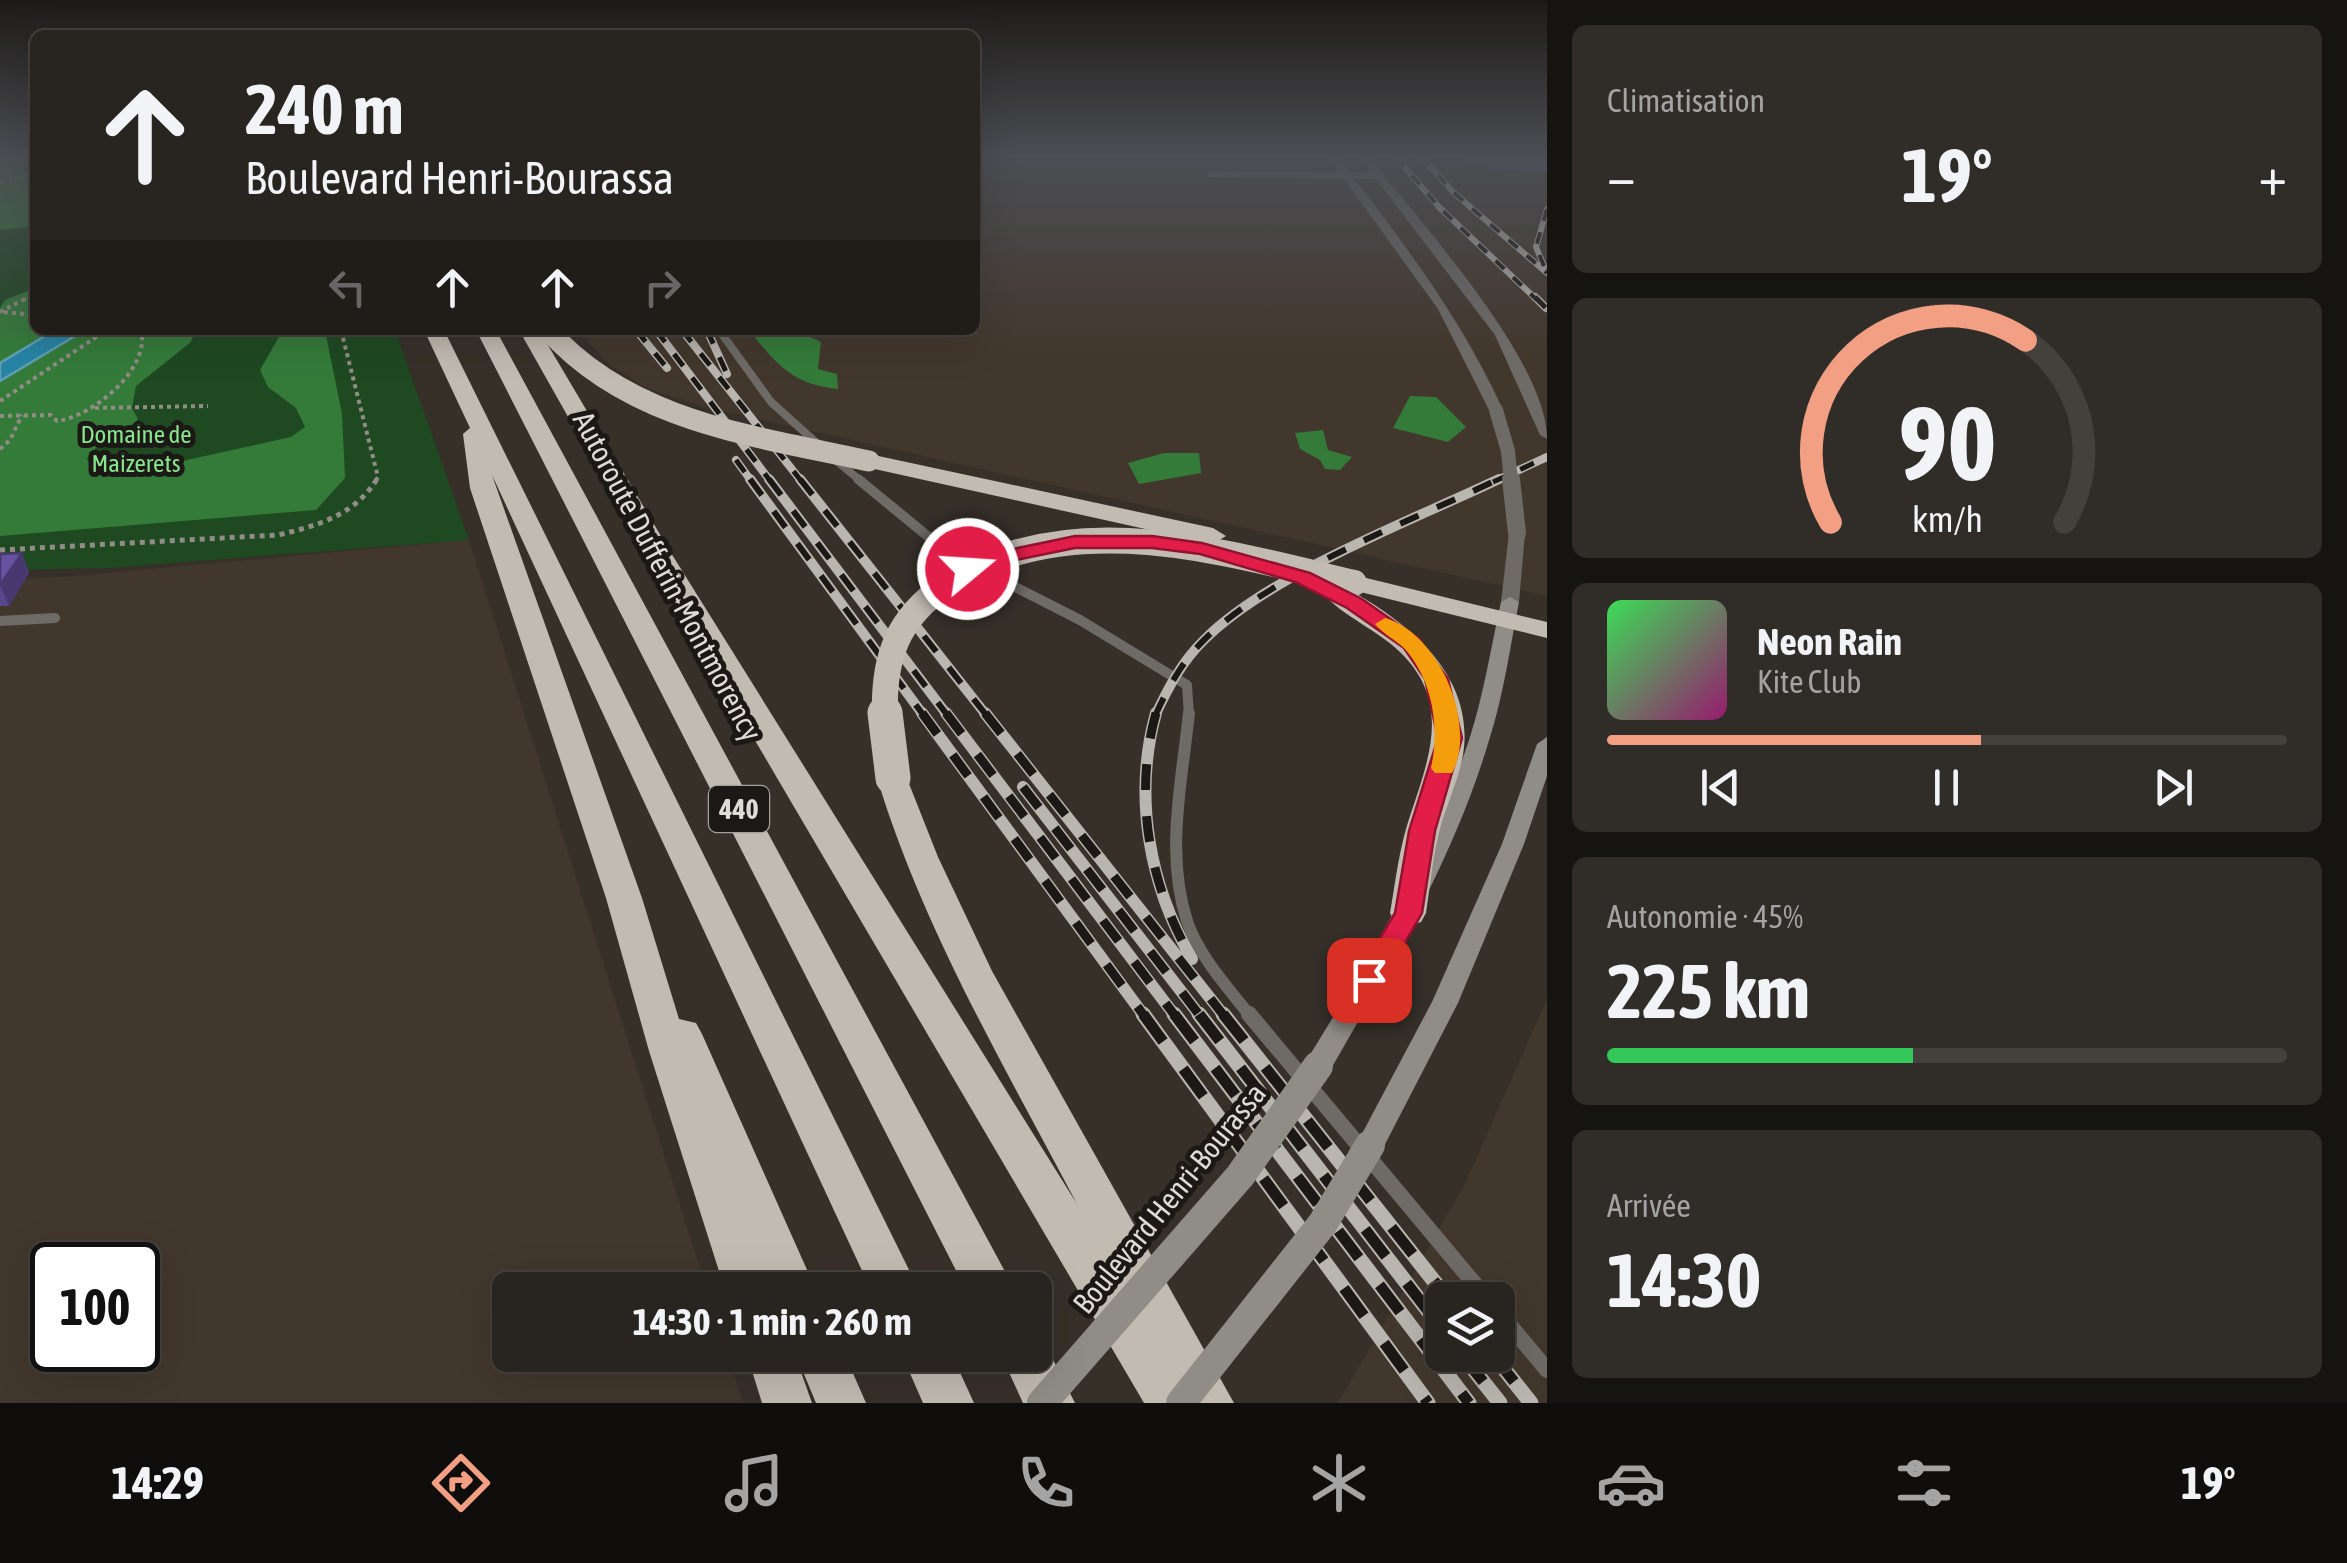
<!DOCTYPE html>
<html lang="fr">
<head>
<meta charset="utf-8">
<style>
	:root { --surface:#28241f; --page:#302c28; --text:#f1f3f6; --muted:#a5a4a4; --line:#44413d; --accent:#f39f84 }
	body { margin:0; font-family:"Asap Condensed",sans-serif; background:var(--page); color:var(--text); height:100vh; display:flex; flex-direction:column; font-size:38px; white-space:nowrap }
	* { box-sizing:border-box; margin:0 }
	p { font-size:32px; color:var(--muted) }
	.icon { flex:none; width:55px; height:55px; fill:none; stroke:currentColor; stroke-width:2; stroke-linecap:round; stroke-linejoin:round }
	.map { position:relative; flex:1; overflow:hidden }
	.sheet { display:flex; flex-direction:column; gap:25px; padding:25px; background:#161411; width:800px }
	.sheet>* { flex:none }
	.hud { position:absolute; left:30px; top:30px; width:950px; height:305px; border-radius:15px; box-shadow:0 10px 40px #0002,0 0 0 2px var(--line); background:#28241f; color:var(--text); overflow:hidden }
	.buttons { position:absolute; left:1425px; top:1282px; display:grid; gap:20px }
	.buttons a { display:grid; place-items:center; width:90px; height:90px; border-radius:15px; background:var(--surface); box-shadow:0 10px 40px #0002,0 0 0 2px var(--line); font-size:50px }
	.speed { position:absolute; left:30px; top:1242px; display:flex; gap:20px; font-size:50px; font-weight:700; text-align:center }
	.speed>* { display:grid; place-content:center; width:130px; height:130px; border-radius:50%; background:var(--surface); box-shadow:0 10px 40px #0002,0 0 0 2px var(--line); line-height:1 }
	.speed .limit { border:5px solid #111; border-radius:15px; background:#fff; color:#111 }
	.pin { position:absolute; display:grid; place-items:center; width:85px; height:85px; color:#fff; margin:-42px; border-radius:20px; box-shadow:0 5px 15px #0006 }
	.me { position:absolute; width:110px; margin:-55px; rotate:72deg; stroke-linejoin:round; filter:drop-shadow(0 0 8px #0008) }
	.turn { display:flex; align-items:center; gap:35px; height:210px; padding:0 50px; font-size:45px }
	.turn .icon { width:130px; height:130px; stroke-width:2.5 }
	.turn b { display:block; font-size:70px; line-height:85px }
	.lanes { display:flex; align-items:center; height:95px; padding:0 50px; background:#0003; justify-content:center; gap:50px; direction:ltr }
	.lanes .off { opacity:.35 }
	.big { font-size:75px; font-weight:700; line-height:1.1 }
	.sheet .widget { flex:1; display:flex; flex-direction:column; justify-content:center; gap:15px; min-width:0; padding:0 35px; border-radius:15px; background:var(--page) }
	.sheet .dial { align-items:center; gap:0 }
	.dial svg { height:260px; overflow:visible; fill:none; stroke:var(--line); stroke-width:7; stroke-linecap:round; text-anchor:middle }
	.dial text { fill:var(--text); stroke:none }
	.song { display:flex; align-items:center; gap:30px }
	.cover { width:120px; height:120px; border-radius:15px; background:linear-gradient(135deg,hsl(130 70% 55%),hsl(320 70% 35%)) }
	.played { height:10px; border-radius:5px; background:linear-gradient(90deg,var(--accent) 55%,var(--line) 55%) }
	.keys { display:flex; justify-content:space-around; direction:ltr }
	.heat { display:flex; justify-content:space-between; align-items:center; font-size:55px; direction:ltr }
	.charge { height:15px; border-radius:8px; background:linear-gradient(90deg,#34c759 45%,var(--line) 0) }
	.trip { position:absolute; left:492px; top:1272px; width:560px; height:100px; border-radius:15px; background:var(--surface); box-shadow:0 10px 40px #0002,0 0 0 2px var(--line); font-weight:700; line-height:100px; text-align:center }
	.menu { display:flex; height:160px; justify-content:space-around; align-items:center; background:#100e0c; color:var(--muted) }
	.menu .icon { width:70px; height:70px }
	.menu .active { color:var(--accent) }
	.menu b { font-size:45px; color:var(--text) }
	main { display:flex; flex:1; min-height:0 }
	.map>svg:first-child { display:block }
	.built { fill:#42372c; fill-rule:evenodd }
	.green { fill:#1e4921 }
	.forest { fill:#347b3a }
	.water { fill:#2783a4; stroke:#5e9db3; stroke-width:2.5 }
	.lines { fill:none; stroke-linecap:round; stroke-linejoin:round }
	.path-far2 { stroke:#918c86; stroke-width:2.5; stroke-dasharray:2.5 2.5; stroke-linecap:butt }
	.path-far1 { stroke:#918c86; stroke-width:4; stroke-dasharray:4 4; stroke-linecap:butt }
	.path { stroke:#918c86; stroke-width:5; stroke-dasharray:5 5; stroke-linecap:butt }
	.service-far4 { stroke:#6e6b67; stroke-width:6 }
	.service-far3 { stroke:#6e6b67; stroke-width:8 }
	.service-far2 { stroke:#6e6b67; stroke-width:10 }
	.service-far1 { stroke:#6e6b67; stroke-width:12 }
	.service { stroke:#6e6b67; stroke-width:16 }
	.minor { fill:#6e6b67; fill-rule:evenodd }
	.secondary { fill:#908c86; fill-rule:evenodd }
	.motorway { fill:#c1bbb2; fill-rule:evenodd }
	.rail-far4-casing { stroke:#b9b5af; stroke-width:6 }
	.rail-far3-casing { stroke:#b9b5af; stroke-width:8 }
	.rail-far2-casing { stroke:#b9b5af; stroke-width:10 }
	.rail-far1-casing { stroke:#b9b5af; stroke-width:12 }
	.rail-casing { stroke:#b9b5af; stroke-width:15 }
	.rail-far4 { stroke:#1b1815; stroke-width:4; stroke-dasharray:12; stroke-linecap:butt }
	.rail-far3 { stroke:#1b1815; stroke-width:5; stroke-dasharray:15; stroke-linecap:butt }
	.rail-far2 { stroke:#1b1815; stroke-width:6; stroke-dasharray:20; stroke-linecap:butt }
	.rail-far1 { stroke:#1b1815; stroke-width:9; stroke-dasharray:26; stroke-linecap:butt }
	.rail { stroke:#1b1815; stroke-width:11; stroke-dasharray:34; stroke-linecap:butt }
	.minor-bridge-far1 { stroke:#6e6b67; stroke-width:14 }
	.minor-bridge { stroke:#6e6b67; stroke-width:18 }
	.secondary-bridge { stroke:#908c86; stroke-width:30 }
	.motorway-bridge-far2 { stroke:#c1bbb2; stroke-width:21 }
	.motorway-bridge-far1 { stroke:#c1bbb2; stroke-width:26 }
	.motorway-bridge { stroke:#c1bbb2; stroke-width:35 }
	.wall { fill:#584789 }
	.shaded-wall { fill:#47396f }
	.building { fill:#66529f; stroke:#47396f; stroke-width:2.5 }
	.route { fill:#e11d48; stroke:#92132f; stroke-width:2.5 }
	.slow { fill:#f59e0b }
	.labels { text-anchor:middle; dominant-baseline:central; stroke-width:10; stroke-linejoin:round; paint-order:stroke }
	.far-park-label { font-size:25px; fill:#87e58d; stroke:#1b1815 }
	.shield { fill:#1b1815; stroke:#a4a09c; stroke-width:2.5 }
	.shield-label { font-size:28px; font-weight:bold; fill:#dfdbd6 }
	.street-label { font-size:30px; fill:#dfdbd6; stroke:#1b1815 }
</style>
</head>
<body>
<main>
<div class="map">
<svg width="1547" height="1403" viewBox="0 0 1547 1403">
	<rect width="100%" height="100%" fill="#363029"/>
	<path class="built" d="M 975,157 L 1547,157 L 1547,596 L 705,407 L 646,388 L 608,364 L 579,330 L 975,330 Z
		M 469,540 L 707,1290 L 510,1290 L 510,1355 L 728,1355 L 743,1403 L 0,1403 L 0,579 L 61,577 ZM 52,1265 L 138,1265 L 138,1350 L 52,1350 Z
		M 1547,999 L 1547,1403 L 1338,1403 L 1465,1184 ZM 1442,1300 L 1498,1300 L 1498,1355 L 1442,1355 Z"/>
	<path class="green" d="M 0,157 L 35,157 L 35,330 L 395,330 L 469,540 L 109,568 L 0,570 Z"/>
	<path class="forest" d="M 0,157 L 35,157 L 35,226 L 0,230 Z
		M 35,288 L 35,330 L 194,332 L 191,342 L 136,386 L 132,408 L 138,419 C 124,435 97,440 87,459 L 93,467 L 155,467 L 291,437 L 305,427 L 296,408 L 268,387 L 260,370 L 283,330 L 325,330 L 342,414 L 345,478 L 316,510 L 0,536 L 0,308 L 5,300 Z
		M 749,330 L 795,330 L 821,342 L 818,369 L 837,374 L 838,389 C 793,385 776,364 749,330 Z
		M 1410,396 L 1436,397 L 1466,427 L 1448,442 L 1393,428 Z
		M 1323,430 L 1328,450 L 1352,457 L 1340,470 L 1325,469 L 1320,460 L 1300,449 L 1295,433 Z
		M 1164,453 L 1199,453 L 1201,473 L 1139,484 L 1128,463 Z"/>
	<path class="water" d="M 55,330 L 85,330 L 0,381 L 0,363 Z"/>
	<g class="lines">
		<path class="path-far2" d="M 0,182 L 35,174
			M 24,300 L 35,294"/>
		<path class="path-far1" d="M 0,312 L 29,297
			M 4,312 L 35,315
			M 341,330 L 378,477 L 375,482
			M 0,401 L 107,330
			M 95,408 L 208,406
			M 0,416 L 51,415 L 57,421 C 92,417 151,369 141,330
			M 0,449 L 10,440 L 22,415"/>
		<path class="path" d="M 0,550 L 278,535 C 317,526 355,515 377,479"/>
		<path class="service-far4" d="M 1211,174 L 1379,176"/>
		<path class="service-far3" d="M 719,330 L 771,402 L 820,446
			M 833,458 L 862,482"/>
		<path class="service-far2" d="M 858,479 L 947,552 L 1080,620 L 1187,685 L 1189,716
			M 0,621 L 55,618"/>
		<path class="service-far1" d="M 1189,713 C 1182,781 1165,853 1187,921 C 1198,955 1229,989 1251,1017"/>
		<path class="service" d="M 1249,1014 L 1488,1300
			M 1498,1311 L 1547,1370"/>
		<path class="minor" d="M 1328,157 L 1338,157 C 1400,238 1461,317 1503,410 L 1501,413 L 1489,410 L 1438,309 Z
			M 1359,157 L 1369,157 C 1419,221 1547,360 1547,439 L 1540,435 L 1495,335 Z
			M 1517,528 L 1525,533 L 1519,602 L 1510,607 L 1501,602 L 1509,533 Z"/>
		<path class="secondary" d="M 1510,597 L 1519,602 C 1510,647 1504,693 1490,737 C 1455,857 1390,966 1328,1074 L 1318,1077 L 1308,1074 L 1304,1066 L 1308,1058 C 1371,956 1433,852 1470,737 C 1484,693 1491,647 1501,602 Z
			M 1547,737 L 1547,776 L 1524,844 L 1458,1003 L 1380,1154 L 1370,1157 L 1360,1154 L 1356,1145 L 1432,1002 L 1502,844 L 1537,744 Z"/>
		<path class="motorway" d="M 424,330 L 444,330 L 919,1290 L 871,1290 L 492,475 L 642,898 L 679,1019 L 696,1023 L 702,1034 L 816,1290 L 725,1290 L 649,1051 L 606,898 L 470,488 L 463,434 L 470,428 Z
			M 476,330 L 496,330 L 1015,1290 L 966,1290 Z
			M 519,330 L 539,330 L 671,553 L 1077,1204 C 1004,1065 923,929 877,778 L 882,771 L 893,768 L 904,771 L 938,857 L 992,971 L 1234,1403 L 1144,1403 L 645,553 Z
			M 869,454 L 1213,528 L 1226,536 L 1213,544 L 861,466 L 857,461 Z
			M 1354,575 L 1547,622 L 1547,638 L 1348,589 C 1409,623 1476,676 1463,755 C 1458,783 1444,809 1438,837 C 1432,862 1430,888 1426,913 L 1421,922 L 1408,926 L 1395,922 L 1390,913 C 1395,885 1398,857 1406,829 C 1424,769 1455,710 1404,656 C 1383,633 1338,613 1325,595 L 1328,589 L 1345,589 L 1341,583 L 1345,577 Z
			M 1035,1335 L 1042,1338 L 1075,1403 L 1023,1403 L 1001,1355 L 1035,1355 Z
			M 747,1355 L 795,1355 L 812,1403 L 762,1403 Z
			M 796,1355 L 845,1355 L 866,1403 L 816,1403 Z
			M 902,1355 L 952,1355 L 974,1403 L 923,1403 Z"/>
		<defs>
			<path id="rail-far4" d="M 1396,157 L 1439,207 L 1537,300
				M 1422,157 L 1453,192 L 1547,273
				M 1544,266 L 1536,247 L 1547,209"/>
			<path id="rail-far3" d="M 1535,297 L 1546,308
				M 636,330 L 667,368
				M 656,330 L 771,482
				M 682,330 L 802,482
				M 707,330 L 727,374
				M 736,460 L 752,482
				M 1493,482 L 1547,457"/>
			<path id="rail-far2" d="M 750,479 L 924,716
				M 769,479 L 948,716
				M 800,479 L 987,716
				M 1155,716 C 1168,688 1182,661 1205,639 C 1272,573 1411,521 1499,479"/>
			<path id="rail-far1" d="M 922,713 L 1145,1017
				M 946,713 L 1176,1017
				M 985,713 L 1225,1017
				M 1156,713 C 1133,796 1149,885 1192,959
				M 1023,787 L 1201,1017"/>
			<path id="rail" d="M 1143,1014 L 1428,1403
				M 1174,1014 L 1469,1403
				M 1199,1014 L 1442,1329
				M 1223,1014 L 1449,1300
				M 1462,1355 L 1500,1403
				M 1493,1355 L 1531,1403"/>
		</defs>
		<use href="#rail-far4" class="rail-far4-casing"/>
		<use href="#rail-far3" class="rail-far3-casing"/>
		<use href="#rail-far2" class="rail-far2-casing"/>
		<use href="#rail-far1" class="rail-far1-casing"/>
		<use href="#rail" class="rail-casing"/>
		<use href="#rail-far4" class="rail-far4"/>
		<use href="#rail-far3" class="rail-far3"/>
		<use href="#rail-far2" class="rail-far2"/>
		<use href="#rail-far1" class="rail-far1"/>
		<use href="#rail" class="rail"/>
		<path class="minor-bridge-far1" d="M 1496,410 L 1508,451 L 1511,482"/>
		<path class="minor-bridge" d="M 1511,479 L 1517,533"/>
		<path class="secondary-bridge" d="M 1042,1403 L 1240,1176 L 1318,1066
			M 1181,1403 L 1323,1223 L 1370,1145"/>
		<path class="motorway-bridge-far2" d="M 548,330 C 630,422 755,436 869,461"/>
		<path class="motorway-bridge-far1" d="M 885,716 C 883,658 897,618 946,585 C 1067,504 1223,552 1354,583"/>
		<path class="motorway-bridge" d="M 885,713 L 893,778"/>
	</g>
	<path class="wall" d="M 1465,157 L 1547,157 L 1547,172 L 1491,169 L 1465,159 Z
		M 22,553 L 29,573 L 9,606 L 0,606 L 0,554 Z"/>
	<path class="shaded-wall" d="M 22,553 L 29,573 L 9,606 L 0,585 Z"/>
	<path class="building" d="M 22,553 L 0,585 L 0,554 Z"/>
	<linearGradient id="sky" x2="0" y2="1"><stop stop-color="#1e1a17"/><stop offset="0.44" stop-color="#4c4e54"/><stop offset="1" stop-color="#4c4e54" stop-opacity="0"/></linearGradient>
	<rect width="1547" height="354" fill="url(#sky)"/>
	<path class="route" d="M 1075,536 L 1152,536 L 1202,543 L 1310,573 L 1362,599 L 1419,639 L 1448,679 L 1462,738 L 1435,831 L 1422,913 L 1379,988 L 1369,992 L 1359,988 L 1355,980 L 1395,913 L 1409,831 L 1438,738 L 1425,679 L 1404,648 L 1347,608 L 1295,582 L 1200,554 L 1152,548 L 1075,548 L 1001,563 L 968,575 L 958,569 L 989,554 Z"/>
	<path class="slow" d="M 1385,618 C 1439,633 1478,725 1452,773 L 1435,773 L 1431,768 C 1440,728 1433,681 1405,649 C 1396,640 1383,634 1375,624 Z"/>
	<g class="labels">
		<g class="far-park-label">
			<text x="136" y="434">Domaine de<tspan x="136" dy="29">Maizerets</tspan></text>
		</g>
		<rect class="shield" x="709" y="786" width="60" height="46" rx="8"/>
		<g class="shield-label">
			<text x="739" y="809">440</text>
		</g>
		<g class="street-label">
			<text transform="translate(668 576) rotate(62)">Autoroute Dufferin-Montmorency</text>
			<text transform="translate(1169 1198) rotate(-51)">Boulevard Henri-Bourassa</text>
		</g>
	</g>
</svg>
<div class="buttons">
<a><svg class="icon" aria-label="layers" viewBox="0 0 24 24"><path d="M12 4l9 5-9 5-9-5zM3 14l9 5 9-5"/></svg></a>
</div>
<div class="speed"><div class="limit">100</div></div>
<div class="pin" style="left:1369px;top:980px;background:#d93025"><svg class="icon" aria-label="arrive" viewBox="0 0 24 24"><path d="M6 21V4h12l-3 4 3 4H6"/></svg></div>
<svg class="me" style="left:968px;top:569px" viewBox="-20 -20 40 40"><circle r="17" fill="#e11d48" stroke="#fff" stroke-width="3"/><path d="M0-11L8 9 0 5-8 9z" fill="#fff"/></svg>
<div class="trip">14:30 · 1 min · 260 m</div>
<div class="hud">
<div class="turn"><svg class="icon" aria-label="ahead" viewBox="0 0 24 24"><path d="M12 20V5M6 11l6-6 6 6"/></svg><div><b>240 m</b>Boulevard Henri-Bourassa</div></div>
<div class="lanes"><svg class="icon off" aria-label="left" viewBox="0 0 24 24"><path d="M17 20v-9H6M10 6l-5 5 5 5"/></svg><svg class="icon" aria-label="ahead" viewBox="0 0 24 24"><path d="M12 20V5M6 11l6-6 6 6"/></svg><svg class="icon" aria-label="ahead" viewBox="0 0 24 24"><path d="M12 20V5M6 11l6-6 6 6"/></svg><svg class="icon off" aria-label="right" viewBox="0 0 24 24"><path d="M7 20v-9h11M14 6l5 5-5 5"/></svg></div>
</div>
</div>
<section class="sheet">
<div class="widget"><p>Climatisation</p>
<div class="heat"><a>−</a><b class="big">19°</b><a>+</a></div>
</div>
<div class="widget dial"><svg viewBox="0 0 100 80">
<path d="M14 69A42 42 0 1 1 86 69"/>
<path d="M14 69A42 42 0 0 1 74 13" stroke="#f39f84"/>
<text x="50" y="56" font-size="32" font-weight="700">90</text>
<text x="50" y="72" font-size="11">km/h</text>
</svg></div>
<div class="widget">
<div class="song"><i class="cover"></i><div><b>Neon Rain</b><p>Kite Club</p></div></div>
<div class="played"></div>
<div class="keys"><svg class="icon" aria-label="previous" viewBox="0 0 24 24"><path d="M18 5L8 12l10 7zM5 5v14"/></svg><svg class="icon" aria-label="pause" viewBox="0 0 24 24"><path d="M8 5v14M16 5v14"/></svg><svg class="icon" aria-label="next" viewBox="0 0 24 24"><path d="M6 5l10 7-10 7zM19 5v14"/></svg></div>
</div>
<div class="widget"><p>Autonomie · 45%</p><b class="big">225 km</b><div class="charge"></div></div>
<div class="widget"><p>Arrivée</p><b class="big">14:30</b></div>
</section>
</main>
<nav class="menu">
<b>14:29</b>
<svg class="icon active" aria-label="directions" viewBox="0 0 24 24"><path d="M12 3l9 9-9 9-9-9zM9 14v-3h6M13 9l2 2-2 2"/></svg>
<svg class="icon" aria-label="music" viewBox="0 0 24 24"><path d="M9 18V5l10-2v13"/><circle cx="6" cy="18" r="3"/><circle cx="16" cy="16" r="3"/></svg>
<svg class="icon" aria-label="phone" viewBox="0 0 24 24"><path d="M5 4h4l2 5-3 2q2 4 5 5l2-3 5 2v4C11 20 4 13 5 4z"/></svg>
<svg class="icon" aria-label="climate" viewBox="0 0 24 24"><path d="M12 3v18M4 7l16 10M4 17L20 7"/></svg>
<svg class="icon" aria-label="car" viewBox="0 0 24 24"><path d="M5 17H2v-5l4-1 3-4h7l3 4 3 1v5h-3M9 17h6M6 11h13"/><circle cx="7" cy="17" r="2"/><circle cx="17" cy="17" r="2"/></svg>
<svg class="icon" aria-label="filters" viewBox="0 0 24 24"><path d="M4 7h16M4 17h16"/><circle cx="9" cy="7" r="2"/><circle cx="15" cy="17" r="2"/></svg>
<b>19°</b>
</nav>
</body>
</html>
